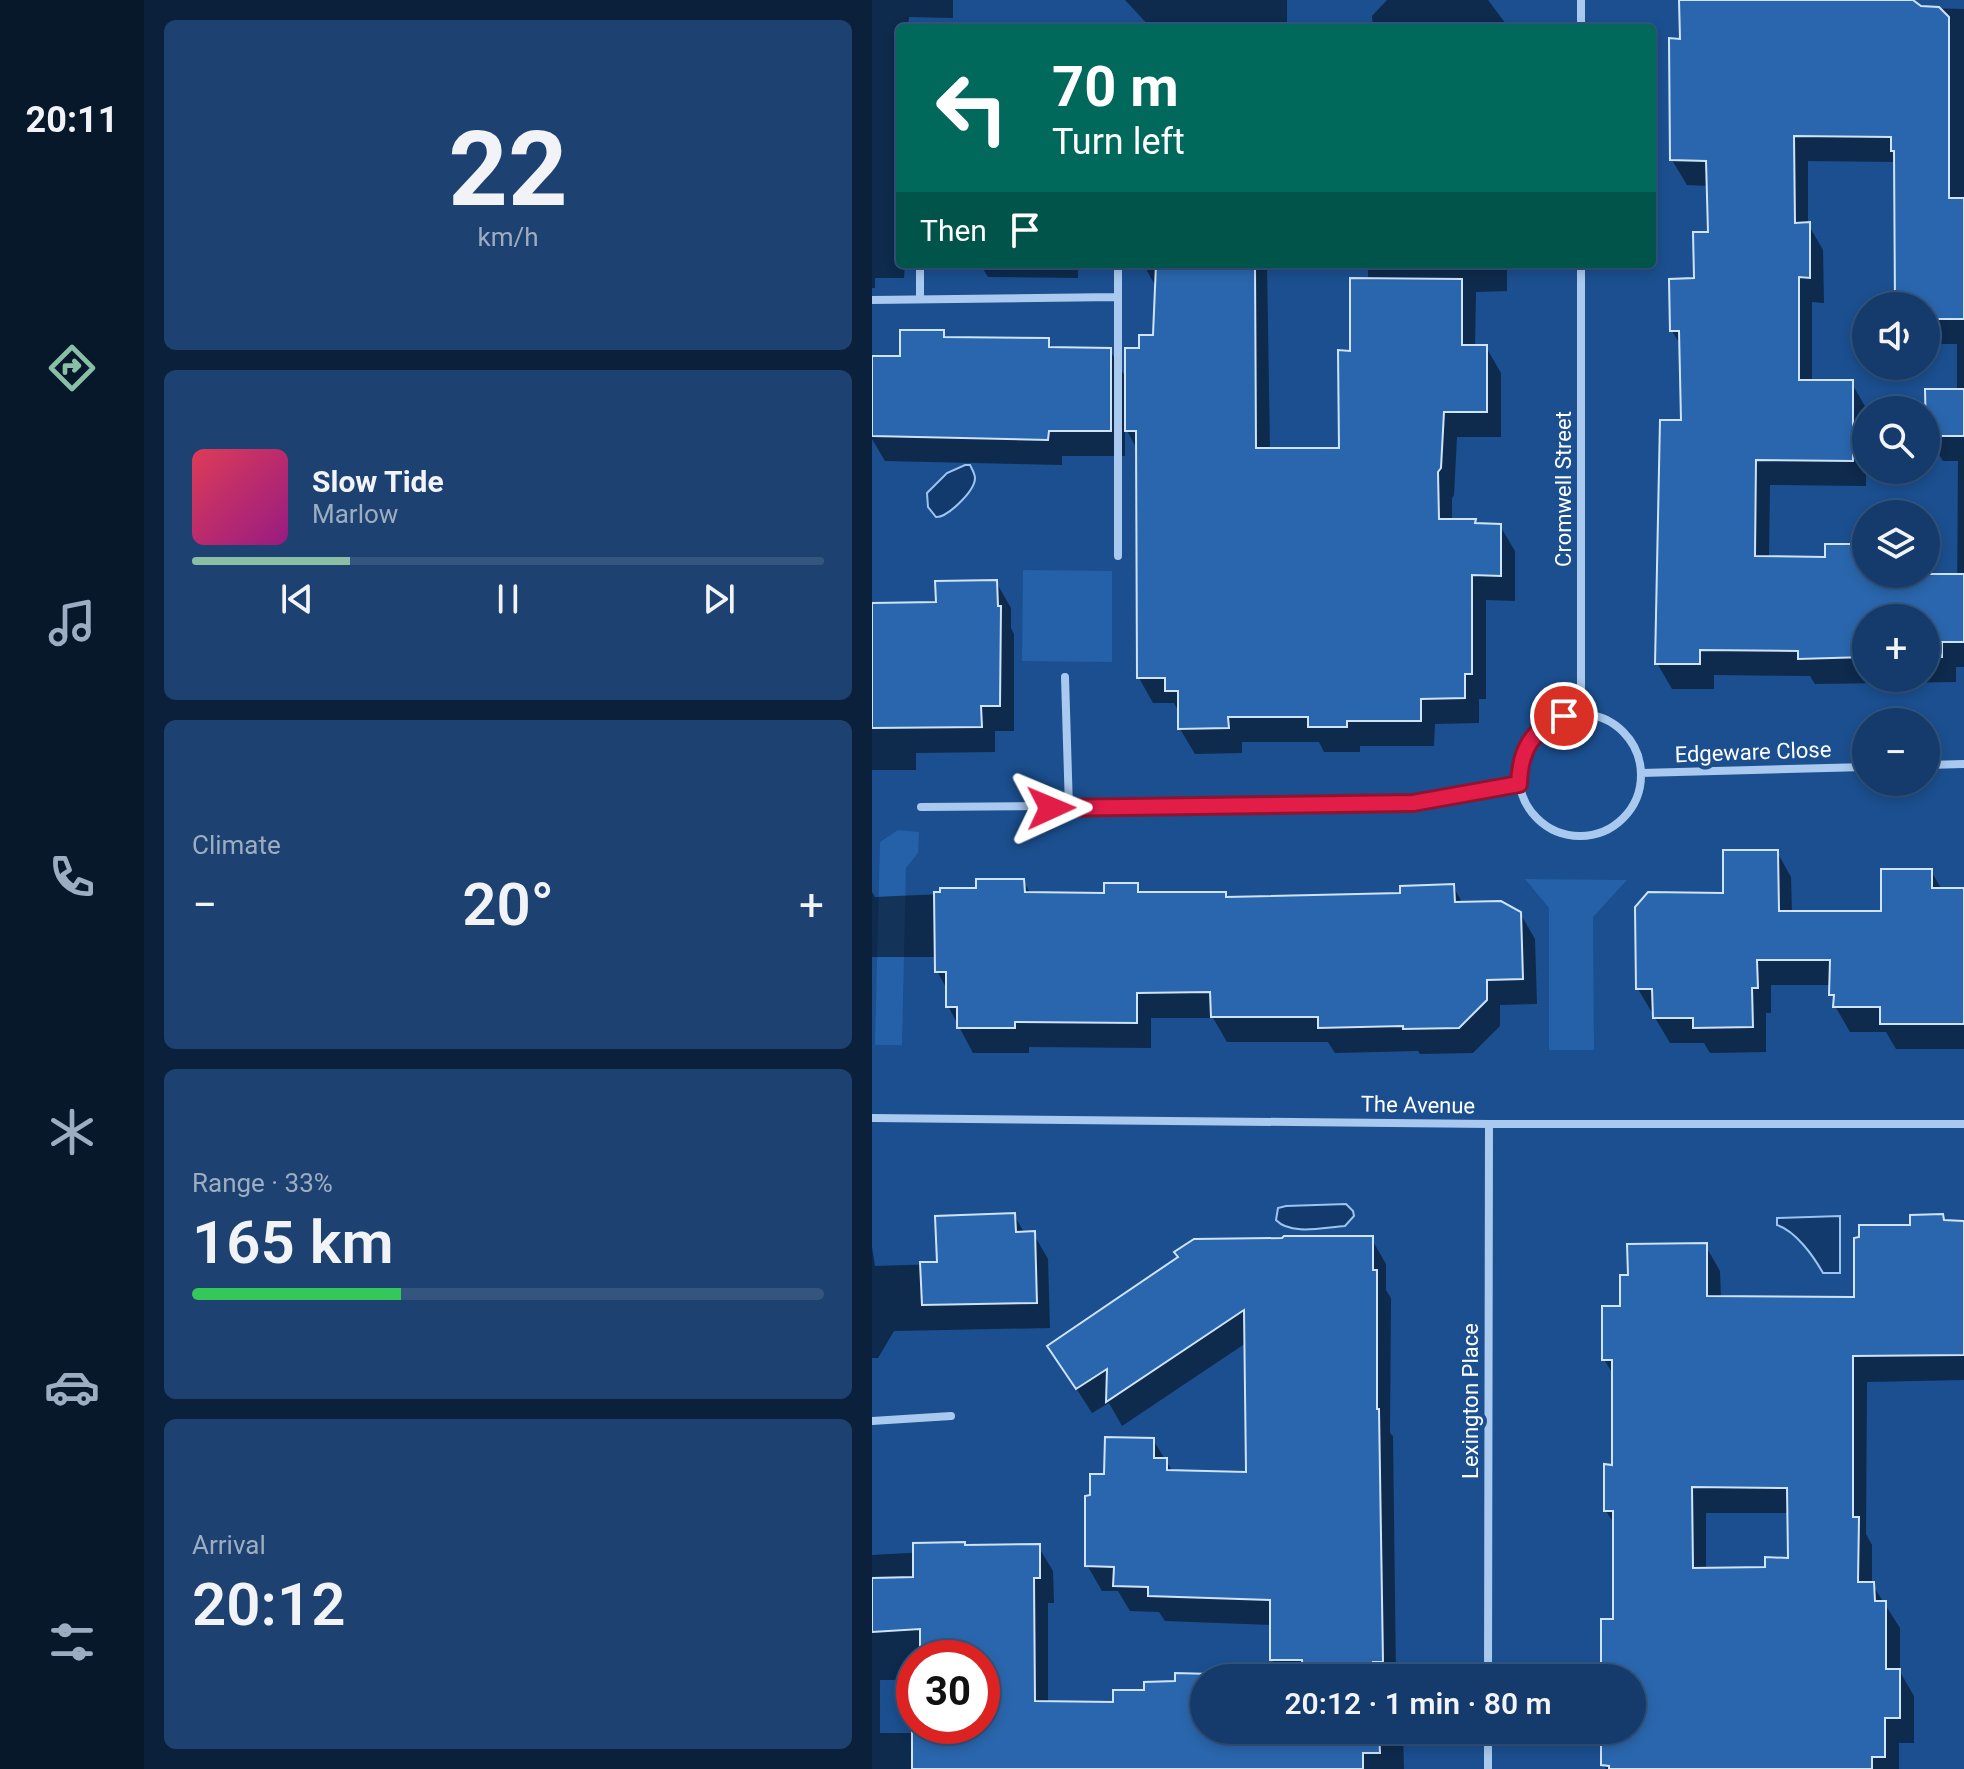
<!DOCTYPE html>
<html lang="en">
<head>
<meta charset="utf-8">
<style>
	:root { --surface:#143b6b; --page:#1d4271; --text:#f1f3f6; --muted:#9dadc1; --line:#33557e; --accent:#8abfa5 }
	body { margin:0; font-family:Roboto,sans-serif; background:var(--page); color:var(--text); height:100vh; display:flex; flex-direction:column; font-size:30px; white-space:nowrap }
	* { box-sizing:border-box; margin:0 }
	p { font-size:26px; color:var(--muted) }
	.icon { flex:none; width:44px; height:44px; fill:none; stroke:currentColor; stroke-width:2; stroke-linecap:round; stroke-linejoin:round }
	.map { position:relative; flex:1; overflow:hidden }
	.drawer { display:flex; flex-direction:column; gap:20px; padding:20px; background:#0b203b; width:728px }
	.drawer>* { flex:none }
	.top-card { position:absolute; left:24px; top:24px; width:760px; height:244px; border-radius:8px; box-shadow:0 4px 12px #0003,0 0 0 2px var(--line); background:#00695c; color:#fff; overflow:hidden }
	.controls { position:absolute; left:980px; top:292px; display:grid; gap:16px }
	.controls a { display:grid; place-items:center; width:88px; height:88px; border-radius:50%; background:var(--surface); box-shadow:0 4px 12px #0003,0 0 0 2px var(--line); font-size:40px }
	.speed { position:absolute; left:24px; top:1640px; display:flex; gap:16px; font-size:40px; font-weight:700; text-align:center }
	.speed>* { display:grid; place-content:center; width:104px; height:104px; border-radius:50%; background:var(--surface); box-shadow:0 4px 12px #0003,0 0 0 2px var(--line); line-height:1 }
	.speed .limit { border:12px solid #d22; background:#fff; color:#111 }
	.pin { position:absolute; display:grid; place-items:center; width:68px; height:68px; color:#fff; margin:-34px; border:4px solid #fff; border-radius:50%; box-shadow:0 2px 8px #0007 }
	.me { position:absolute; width:88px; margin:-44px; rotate:89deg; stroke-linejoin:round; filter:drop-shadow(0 0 6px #0008) }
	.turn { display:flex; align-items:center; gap:28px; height:168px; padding:0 24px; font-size:36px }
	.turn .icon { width:104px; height:104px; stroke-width:2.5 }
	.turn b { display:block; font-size:56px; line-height:68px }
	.then { display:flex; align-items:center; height:76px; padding:0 24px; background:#0003; gap:16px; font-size:30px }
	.big { font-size:60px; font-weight:600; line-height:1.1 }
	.drawer .widget { flex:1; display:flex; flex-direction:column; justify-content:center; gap:12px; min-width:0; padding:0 28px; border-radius:12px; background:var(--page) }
	.drawer .dial { align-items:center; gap:0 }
	.dial b { font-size:104px; line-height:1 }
	.song { display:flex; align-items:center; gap:24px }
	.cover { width:96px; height:96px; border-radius:12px; background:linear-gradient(135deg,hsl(350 70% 55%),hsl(310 70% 35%)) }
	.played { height:8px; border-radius:4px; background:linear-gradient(90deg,var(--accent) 25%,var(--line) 25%) }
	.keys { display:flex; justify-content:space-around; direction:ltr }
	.heat { display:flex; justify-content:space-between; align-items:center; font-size:44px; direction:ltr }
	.charge { height:12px; border-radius:6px; background:linear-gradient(90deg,#34c759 33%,var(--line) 0) }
	.trip { position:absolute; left:318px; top:1664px; width:456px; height:80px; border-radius:40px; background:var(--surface); box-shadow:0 4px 12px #0003,0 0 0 2px var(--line); font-weight:600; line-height:80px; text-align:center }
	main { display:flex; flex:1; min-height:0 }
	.tab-bar { display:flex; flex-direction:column; width:144px; justify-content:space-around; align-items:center; background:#08182b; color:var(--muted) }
	.tab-bar .icon { width:56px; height:56px }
	.tab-bar .on { color:var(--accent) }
	.tab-bar b { font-size:36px; color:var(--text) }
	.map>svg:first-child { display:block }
	.green { fill:#2461a8 }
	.water { fill:#123a6d; stroke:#9cc4f0; stroke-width:2 }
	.shadow { fill:#0007; fill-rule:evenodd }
	.building { fill:#2a66ad; stroke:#cfe3fa; stroke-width:2; fill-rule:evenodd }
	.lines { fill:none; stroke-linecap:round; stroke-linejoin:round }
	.street { stroke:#a9c9ee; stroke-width:8 }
	.route-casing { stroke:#92132f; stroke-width:20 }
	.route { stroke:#e11d48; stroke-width:14 }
	.labels { text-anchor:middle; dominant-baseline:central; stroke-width:8; stroke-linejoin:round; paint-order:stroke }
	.street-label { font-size:22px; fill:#fff; stroke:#1b4f8f }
</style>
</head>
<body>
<main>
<nav class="tab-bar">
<b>20:11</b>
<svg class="icon on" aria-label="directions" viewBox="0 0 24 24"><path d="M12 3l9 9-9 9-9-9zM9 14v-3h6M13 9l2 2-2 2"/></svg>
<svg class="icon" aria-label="music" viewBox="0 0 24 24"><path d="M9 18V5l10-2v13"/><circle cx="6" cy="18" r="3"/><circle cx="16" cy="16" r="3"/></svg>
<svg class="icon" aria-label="phone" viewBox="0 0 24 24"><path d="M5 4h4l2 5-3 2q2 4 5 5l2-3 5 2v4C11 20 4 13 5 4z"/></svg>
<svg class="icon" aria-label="climate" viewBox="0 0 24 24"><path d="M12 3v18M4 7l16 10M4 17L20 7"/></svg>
<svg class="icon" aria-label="car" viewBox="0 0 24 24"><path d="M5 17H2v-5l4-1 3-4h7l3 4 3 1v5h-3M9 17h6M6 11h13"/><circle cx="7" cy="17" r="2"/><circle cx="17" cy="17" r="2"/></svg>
<svg class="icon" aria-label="filters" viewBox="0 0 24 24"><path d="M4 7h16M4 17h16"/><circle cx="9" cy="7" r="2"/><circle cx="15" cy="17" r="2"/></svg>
</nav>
<section class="drawer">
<div class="widget dial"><b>22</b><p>km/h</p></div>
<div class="widget">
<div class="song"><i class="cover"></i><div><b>Slow Tide</b><p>Marlow</p></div></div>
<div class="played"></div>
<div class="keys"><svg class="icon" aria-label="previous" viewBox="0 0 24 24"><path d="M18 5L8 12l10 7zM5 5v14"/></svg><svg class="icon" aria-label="pause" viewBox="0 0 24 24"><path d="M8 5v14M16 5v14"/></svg><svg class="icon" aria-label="next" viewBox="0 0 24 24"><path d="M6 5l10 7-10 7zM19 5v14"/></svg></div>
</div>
<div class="widget"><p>Climate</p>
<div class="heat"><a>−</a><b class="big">20°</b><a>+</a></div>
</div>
<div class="widget"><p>Range · 33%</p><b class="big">165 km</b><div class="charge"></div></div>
<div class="widget"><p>Arrival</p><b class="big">20:12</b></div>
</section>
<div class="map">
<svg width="1092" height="1769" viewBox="0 0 1092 1769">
	<rect width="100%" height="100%" fill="#1b4f8f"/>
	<path class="green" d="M 151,570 L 240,571 L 240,662 L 150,661 Z
		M 26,830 L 47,832 L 46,853 L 34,868 L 30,1045 L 3,1045 L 8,842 Z
		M 653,879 L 755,880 L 721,917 L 722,1050 L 677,1050 L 677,908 Z"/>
	<path class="water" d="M 93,465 L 98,465 C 100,469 103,474 103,478 C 103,491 75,518 64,517 L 56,507 L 55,493 L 75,473 Z
		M 474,1204 L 481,1211 L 482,1216 L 473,1226 C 453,1227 419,1236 404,1220 L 406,1208 L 414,1206 Z
		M 968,1216 L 968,1273 L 951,1273 C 942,1257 924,1231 905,1225 L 905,1218 Z"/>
	<path class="shadow" d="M 0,0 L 81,0 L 81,18 L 37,17 L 36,28 L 28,28 L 28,264 L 33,264 L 32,278 L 3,278 L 3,288 L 0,288 Z
		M 253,0 L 415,0 L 415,28 L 279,28 Z
		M 515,0 L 616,0 L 637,28 L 501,28 L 500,16 Z
		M 809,0 L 1038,0 L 1048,8 L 1092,9 L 1092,667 L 1084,667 L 1084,682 L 943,684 L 938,676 L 842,675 L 842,689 L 800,689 L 785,663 L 811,422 L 810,347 L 800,331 L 824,280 L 838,234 L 837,186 L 815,185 L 800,160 L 810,41 ZM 936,161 L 1024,162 L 1025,306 L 1054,306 L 1054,344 L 1085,344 L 1085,391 L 1056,436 L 1071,461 L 1086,461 L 1085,602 L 1054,568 L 1054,574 L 994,574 L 994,543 L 955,559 L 897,558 L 898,485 L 994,486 L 994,408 L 979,382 L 940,382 L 940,302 L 952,303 L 951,250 L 936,224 ZM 994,618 L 1054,618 L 1054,678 L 994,678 Z
		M 108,264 L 206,264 L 206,278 L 116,277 Z
		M 271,264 L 395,264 L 398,450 L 469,450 L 480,353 L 496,280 L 496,264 L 635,264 L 635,291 L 604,292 L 603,347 L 614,347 L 629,373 L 629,437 L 585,437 L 582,495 L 580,498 L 580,521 L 603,521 L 605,525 L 628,526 L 643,551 L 643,601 L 614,600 L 614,699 L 607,699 L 607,723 L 563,724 L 562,746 L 488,746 L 488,752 L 452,752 L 447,742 L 370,742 L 370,753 L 323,754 L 308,729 L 308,714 L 302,703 L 281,703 L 267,678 L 266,451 L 253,427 L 253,456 L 190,456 L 190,465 L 13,461 L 0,439 L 0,358 L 30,358 L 71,332 L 75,339 L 176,340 L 181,350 L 238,350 L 255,380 L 269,350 L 282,337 L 283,285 Z
		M 124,582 L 139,608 L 139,628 L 142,634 L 142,731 L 123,731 L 123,752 L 44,753 L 44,770 L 0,770 L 0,605 L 66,604 Z
		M 905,852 L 919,877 L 920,913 L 1011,913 L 1059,871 L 1070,890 L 1092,890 L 1092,1049 L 1024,1049 L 1014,1032 L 978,1032 L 963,1006 L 959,985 L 899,985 L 899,1013 L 894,1013 L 894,1052 L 838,1053 L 832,1043 L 798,1043 L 766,989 L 853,895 Z
		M 151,881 L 159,894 L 234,895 L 264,885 L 270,894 L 353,894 L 356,899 L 530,895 L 581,886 L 591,904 L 648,913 L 663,939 L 665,1004 L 628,1005 L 628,1026 L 601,1053 L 548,1054 L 546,1051 L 463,1053 L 456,1042 L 355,1042 L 341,1018 L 279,1018 L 279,1048 L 157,1047 L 157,1053 L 101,1053 L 76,1006 L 76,991 L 65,971 L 65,957 L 0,957 L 0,892 L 3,897 L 70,894 Z
		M 142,1215 L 153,1234 L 161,1233 L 176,1259 L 178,1328 L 22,1331 L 6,1358 L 0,1358 L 0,1247 L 3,1266 L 67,1264 Z
		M 1070,1216 L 1074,1222 L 1092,1223 L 1092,1380 L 995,1382 L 994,1534 L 1000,1545 L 1000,1584 L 1028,1628 L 1028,1672 L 1042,1696 L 1042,1743 L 1027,1743 L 1027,1769 L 734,1769 L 731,1765 L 731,1730 L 760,1730 L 760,1678 L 731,1678 L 743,1621 L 743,1525 L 734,1511 L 742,1467 L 742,1376 L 732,1359 L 750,1308 L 758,1277 L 833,1245 L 848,1271 L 849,1298 L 984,1299 L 1040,1227 ZM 834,1513 L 917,1513 L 918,1560 L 894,1569 L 834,1570 Z
		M 499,1238 L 514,1264 L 514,1290 L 519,1298 L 518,1433 L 521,1436 L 524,1678 L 332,1678 L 332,1730 L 531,1730 L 532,1769 L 0,1769 L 0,1555 L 166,1546 L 181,1571 L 182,1603 L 176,1603 L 176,1703 L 243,1704 L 305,1683 L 305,1675 L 401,1676 L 400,1625 L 293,1621 L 287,1612 L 258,1611 L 246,1591 L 230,1591 L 215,1565 L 220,1497 L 234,1476 L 281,1440 L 301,1472 L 376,1475 L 374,1343 L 250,1426 L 237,1403 L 220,1413 L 177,1346 ZM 42,1658 L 110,1658 L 110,1726 L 78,1726 L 78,1733 L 8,1733 L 8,1680 L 42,1680 Z"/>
	<path class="building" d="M 807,0 L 1041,0 L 1049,6 L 1067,7 L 1077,17 L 1077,198 L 1092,198 L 1092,319 L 1054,319 L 1054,306 L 1023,306 L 1022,151 L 1019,151 L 1019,137 L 922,136 L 923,223 L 938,222 L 938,278 L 927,277 L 927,380 L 981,380 L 981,461 L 884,460 L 883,556 L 953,557 L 953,544 L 994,544 L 994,574 L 1092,574 L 1092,642 L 1070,642 L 1070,657 L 1054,657 L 1054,618 L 994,618 L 994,657 L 926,659 L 926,651 L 828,650 L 828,664 L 783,664 L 788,420 L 809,420 L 807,331 L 798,331 L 797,279 L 822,278 L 821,232 L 836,232 L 834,161 L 798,160 L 797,38 L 808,39 Z
		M 284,264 L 383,264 L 384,448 L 467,448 L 466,350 L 478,351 L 478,278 L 590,279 L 590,345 L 615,345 L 615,412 L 572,412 L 569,468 L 566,472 L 567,519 L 604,519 L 603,523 L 629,524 L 629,576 L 600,575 L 600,674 L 593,674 L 593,698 L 549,699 L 549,721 L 475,721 L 475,727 L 436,727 L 436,717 L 356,717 L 357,728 L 306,729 L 306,691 L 293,691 L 293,678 L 265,678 L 264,431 L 253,431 L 253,348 L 267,348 L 267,335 L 281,335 Z
		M 28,330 L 72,330 L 72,337 L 177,338 L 177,347 L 239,348 L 239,431 L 177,431 L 176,440 L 0,436 L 0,356 L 28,356 Z
		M 1053,389 L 1092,389 L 1092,436 L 1054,436 Z
		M 125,580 L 126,606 L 129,606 L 128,706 L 109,706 L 110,727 L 0,728 L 0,603 L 64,602 L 63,581 Z
		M 851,850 L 906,850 L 907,911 L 1009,911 L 1009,869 L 1060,869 L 1060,888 L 1092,888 L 1092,1024 L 1008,1024 L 1008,1007 L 961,1007 L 962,995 L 957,995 L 958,960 L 885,960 L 886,988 L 880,988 L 881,1027 L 821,1028 L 821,1018 L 781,1018 L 780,989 L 764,989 L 763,907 L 776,892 L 851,893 Z
		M 104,879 L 152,879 L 153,892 L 232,893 L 232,883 L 266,883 L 266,892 L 354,892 L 354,897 L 528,893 L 528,886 L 582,884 L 583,902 L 629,901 L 649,912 L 651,979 L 615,980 L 615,1000 L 587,1028 L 531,1029 L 531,1026 L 446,1028 L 446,1017 L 339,1017 L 338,992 L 265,993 L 265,1023 L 143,1022 L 143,1028 L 85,1028 L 85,1007 L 74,1007 L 74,972 L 63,972 L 62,892 L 68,892 L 68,888 L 104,888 Z
		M 143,1213 L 144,1232 L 163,1231 L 165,1303 L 50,1305 L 48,1262 L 65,1262 L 63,1216 Z
		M 1071,1214 L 1072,1220 L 1092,1221 L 1092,1355 L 981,1356 L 981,1517 L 987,1517 L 986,1582 L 1002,1582 L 1003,1601 L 1014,1601 L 1014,1669 L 1028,1669 L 1028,1718 L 1013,1718 L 1013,1757 L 1000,1757 L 1000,1769 L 737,1769 L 737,1766 L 729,1765 L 729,1730 L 760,1730 L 760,1678 L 729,1678 L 729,1619 L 741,1619 L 741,1511 L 732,1511 L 732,1464 L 740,1465 L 740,1360 L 730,1360 L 730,1306 L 748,1306 L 748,1275 L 756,1275 L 755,1244 L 835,1243 L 835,1296 L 982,1297 L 982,1238 L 987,1237 L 987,1225 L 1038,1225 L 1038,1215 ZM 820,1487 L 915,1488 L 916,1558 L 893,1557 L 893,1567 L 821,1568 Z
		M 412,1236 L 501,1236 L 501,1270 L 505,1270 L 505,1409 L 507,1409 L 511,1662 L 501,1662 L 503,1678 L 431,1678 L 430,1660 L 398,1660 L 398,1600 L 276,1596 L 276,1587 L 241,1586 L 242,1567 L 213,1566 L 213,1496 L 218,1495 L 218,1474 L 232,1474 L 233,1437 L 282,1438 L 282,1458 L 295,1458 L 295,1470 L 374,1472 L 372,1310 L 234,1402 L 235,1369 L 204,1389 L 175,1346 L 306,1257 L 302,1252 L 322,1239 L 410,1238 Z
		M 93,1542 L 93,1545 L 168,1544 L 168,1578 L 162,1578 L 163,1701 L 241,1702 L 241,1690 L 272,1690 L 272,1682 L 303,1681 L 303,1673 L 340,1674 L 340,1678 L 332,1678 L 332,1730 L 507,1730 L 508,1753 L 491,1753 L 491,1769 L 40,1769 L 40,1731 L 76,1731 L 76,1726 L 110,1726 L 110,1654 L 48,1654 L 48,1629 L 0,1632 L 0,1578 L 41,1577 L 41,1543 Z"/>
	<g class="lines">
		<path class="street" d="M 709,0 L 709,28
			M 48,264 L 48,299
			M 246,264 L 246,556
			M 709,264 L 709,713
			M 0,300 L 245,297
			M 193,677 L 197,808
			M647 775a61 61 0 1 1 122 0a61 61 0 1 1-122 0Z
			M 1054,765 L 1092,764
			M 769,773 L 994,767
			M 49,807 L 541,803 L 647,784
			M 0,1118 L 617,1124 L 1092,1124
			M 0,1421 L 79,1416
			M 616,1678 L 617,1124
			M 616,1769 L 616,1730"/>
	</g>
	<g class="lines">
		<defs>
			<path id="route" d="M 179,808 L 541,803 L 647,784 C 648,750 660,729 692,716"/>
		</defs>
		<use href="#route" class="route-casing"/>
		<use href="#route" class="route"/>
	</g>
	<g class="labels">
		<g class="street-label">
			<text transform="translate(691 489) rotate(-90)">Cromwell Street</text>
			<text transform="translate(881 752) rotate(-2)">Edgeware Close</text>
			<text transform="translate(546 1105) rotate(1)">The Avenue</text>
			<text transform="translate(598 1401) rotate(-90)">Lexington Place</text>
		</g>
	</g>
</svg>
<div class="controls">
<a><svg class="icon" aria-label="sound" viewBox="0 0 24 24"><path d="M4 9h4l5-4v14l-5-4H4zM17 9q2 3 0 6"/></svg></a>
<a><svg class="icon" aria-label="search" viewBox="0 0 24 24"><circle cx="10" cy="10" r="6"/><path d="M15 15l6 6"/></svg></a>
<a><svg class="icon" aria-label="layers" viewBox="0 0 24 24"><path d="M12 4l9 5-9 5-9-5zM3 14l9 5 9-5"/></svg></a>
<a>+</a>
<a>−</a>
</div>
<div class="speed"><div class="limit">30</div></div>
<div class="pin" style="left:692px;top:716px;background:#d93025"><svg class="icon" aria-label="arrive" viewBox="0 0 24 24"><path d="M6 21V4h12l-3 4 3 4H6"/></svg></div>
<svg class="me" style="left:179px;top:808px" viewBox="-20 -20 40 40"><path d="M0-17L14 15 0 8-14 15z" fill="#e11d48" stroke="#fff" stroke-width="4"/></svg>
<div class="trip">20:12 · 1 min · 80 m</div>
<div class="top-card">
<div class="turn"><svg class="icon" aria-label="left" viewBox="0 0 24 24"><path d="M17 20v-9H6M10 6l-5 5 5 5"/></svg><div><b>70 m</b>Turn left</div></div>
<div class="then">Then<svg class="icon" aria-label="arrive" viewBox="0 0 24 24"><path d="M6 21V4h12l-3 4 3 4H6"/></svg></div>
</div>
</div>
</main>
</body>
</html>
